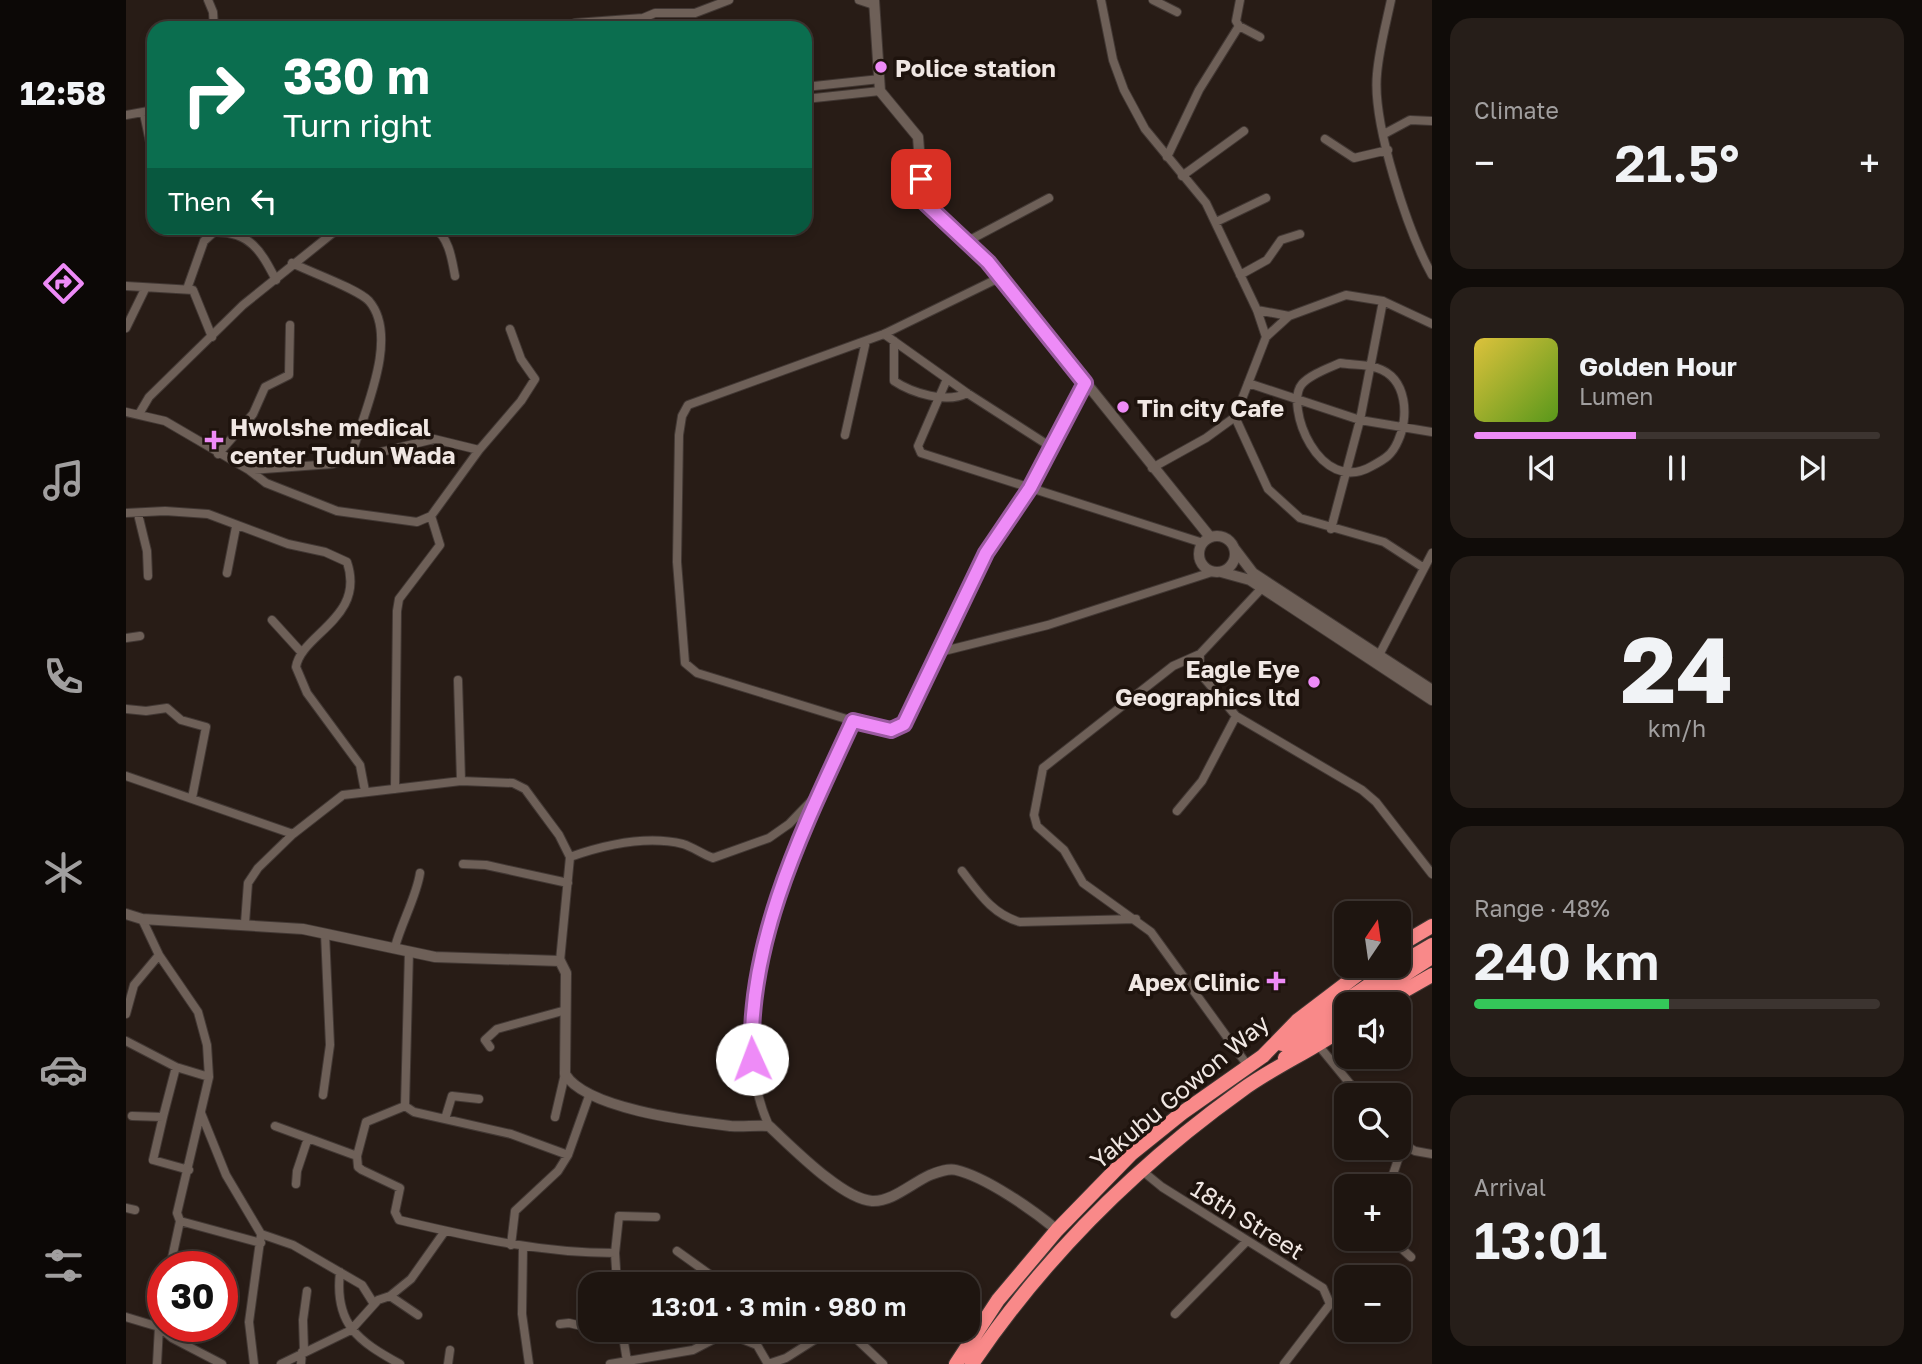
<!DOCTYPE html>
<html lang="en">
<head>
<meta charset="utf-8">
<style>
	:root { --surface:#1e1510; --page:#261e19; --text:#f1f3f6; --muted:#a19f9f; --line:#3c3430; --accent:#ee8bf7 }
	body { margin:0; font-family:"Golos Text",sans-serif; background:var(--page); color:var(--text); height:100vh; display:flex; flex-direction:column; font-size:26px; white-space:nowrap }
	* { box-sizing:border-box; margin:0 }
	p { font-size:23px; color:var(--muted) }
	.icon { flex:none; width:38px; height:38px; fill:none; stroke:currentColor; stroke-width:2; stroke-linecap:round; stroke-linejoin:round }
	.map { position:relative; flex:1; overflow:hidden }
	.details { display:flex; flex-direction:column; gap:18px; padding:18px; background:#100c09; width:490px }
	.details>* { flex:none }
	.hud { position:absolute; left:21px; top:21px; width:665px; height:214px; border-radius:21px; box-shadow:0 4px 10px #0003,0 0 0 2px var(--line); background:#0b6e4f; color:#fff; overflow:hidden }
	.needle { width:46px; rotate:13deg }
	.controls { position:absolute; left:1208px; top:901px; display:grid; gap:14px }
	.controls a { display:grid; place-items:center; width:77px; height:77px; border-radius:14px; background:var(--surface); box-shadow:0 4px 10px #0003,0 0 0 2px var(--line); font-size:35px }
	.speed { position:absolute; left:21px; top:1251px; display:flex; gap:14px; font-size:35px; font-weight:700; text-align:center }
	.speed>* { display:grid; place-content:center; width:91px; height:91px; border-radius:50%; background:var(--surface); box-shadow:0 4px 10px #0003,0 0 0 2px var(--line); line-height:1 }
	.speed .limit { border:10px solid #d22; background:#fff; color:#111 }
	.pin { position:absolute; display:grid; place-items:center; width:60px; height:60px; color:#fff; margin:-30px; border-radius:14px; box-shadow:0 4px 10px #0006 }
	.me { position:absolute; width:77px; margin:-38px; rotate:358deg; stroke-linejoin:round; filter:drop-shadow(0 0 5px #0008) }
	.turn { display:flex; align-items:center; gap:24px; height:147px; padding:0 21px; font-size:32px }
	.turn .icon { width:91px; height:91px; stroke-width:2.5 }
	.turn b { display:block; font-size:49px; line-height:60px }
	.then { display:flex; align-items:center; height:66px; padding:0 21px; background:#0003; gap:14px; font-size:26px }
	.big { font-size:52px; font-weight:600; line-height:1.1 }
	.details .tile { flex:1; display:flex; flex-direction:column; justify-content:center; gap:10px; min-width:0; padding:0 24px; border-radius:21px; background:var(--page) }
	.details .dial { align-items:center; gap:0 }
	.dial b { font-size:91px; line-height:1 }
	.song { display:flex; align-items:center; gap:21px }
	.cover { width:84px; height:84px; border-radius:10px; background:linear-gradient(135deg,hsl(50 70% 55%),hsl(90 70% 35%)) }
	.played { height:7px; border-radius:4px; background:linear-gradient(90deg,var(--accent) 40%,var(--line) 40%) }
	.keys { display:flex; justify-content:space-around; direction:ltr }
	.heat { display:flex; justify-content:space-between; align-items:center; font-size:38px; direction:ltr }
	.charge { height:10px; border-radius:5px; background:linear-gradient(90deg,#34c759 48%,var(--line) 0) }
	.trip { position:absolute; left:452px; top:1272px; width:402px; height:70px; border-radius:21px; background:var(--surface); box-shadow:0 4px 10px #0003,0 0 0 2px var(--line); font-weight:600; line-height:70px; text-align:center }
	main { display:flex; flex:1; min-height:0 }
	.tabs { display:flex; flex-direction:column; width:126px; justify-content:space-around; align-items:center; background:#0c0806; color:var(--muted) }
	.tabs .icon { width:49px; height:49px }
	.tabs .on { color:var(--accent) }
	.tabs b { font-size:32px; color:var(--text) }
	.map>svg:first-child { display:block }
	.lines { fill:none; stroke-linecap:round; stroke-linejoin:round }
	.street-casing { stroke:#423834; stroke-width:10 }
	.secondary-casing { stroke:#423834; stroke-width:12 }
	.highway-casing { stroke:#423834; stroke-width:16 }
	.street { stroke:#6e6058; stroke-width:8 }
	.secondary { stroke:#6e6058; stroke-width:10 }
	.highway { stroke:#f98989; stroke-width:14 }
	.route-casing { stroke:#9b5aa1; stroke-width:18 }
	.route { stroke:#ee8bf7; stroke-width:12 }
	.poi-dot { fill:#ee8bf7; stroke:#1e130d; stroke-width:2.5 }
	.labels { text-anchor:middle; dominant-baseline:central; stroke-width:7; stroke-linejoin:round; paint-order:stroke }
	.poi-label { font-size:24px; font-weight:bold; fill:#f0e7e3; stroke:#1e130d; text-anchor:start }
	.street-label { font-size:24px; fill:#f0e7e3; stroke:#1e130d }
</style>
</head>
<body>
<main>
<nav class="tabs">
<b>12:58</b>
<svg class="icon on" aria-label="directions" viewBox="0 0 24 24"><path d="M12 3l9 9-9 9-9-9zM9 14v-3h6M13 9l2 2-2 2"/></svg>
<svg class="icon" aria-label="music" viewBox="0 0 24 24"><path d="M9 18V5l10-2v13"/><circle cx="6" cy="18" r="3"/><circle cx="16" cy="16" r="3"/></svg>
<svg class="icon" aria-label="phone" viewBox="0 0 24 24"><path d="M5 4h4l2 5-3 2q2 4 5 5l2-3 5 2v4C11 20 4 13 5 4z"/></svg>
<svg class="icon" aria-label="climate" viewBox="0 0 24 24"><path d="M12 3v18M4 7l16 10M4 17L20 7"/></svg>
<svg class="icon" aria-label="car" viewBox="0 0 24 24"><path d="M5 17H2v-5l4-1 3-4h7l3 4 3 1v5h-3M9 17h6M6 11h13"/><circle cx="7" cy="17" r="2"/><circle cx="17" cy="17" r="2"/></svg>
<svg class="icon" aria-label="filters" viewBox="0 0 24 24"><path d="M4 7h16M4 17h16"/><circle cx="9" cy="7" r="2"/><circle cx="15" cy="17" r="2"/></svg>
</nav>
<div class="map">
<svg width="1306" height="1364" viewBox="0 0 1306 1364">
	<rect width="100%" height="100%" fill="#281c16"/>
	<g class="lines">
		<defs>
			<path id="street" d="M 82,0 L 87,12 L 88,28
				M 733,0 L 748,5
				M 975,0 L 987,60 L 998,90 L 1019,129 L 1080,203 L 1131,310 L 1140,337
				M 1027,0 L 1051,12
				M 1114,0 L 1110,21 L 1113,26 L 1134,37
				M 1265,0 C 1260,24 1253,49 1251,74 C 1246,123 1282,232 1306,275
				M 449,23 L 517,18 L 529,13 L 569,13 L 603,0
				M 679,87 L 754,79
				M 679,99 L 754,91
				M 18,114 L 28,161
				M 0,115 L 28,110
				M 1258,134 L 1284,120 L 1306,121
				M 1199,139 L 1228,158 L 1262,150
				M 1041,157 L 1073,90 L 1113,26
				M 1056,176 L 1118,131
				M 1090,222 L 1140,198
				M 308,228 C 323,237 326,260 329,276
				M 840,242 L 923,198
				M 166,263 C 184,272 232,289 243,301 C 275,338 235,418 225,457
				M 1114,275 L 1141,260 L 1155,240 L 1174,234
				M 875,277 L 758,334 L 562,405 L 556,416 L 553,435 L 551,562 L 559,663 L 571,673 L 727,721 L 752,728 L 773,728 L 798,687 L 861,553 L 904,488 L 959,383
				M 0,286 L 67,290 L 86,337
				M 61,289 L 78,241 L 88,232 C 124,231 135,251 150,280
				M 1131,310 L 1163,316
				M 0,328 L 19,289
				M 758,334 L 841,393 L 925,447
				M 768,341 L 768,381 C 786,393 821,404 841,393
				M 1214,363 C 1225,365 1241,364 1251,368 C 1282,378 1283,418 1272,441 C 1266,455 1259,459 1246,466 C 1193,497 1158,405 1176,384 C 1185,374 1203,368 1214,363 Z
				M 821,379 L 792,446 L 795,453 L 1077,543
				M 1122,383 L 1234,420 L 1306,432
				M 0,412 L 39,421 L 123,470 L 206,464 L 308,439 L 353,450 L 395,401 L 409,379 L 395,359 L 384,329
				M 13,414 L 23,397 L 117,305 L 213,228
				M 719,435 L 740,341
				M 92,454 L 127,414 L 139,387 L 163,375 L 164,325
				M 1026,468 L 1080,438 L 1109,417
				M 123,470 L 140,483 L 211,511 L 291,522 L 305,516 L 353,450
				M 0,513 L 39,511 L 82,514 L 162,544 L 199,552 L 221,562 C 240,618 175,634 170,667 L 181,693 L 234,765 L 239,791
				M 12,514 L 21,551 L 22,576
				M 1205,529 L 1234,420 L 1257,301
				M 1298,568 L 1258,542 L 1174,518 L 1142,489 L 1109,417 L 1140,337 L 1163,316 L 1220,295 L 1257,301 L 1306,324
				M 101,573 L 110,527
				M 1135,589 L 1074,654 L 1073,672 L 1110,716 L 1236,790 L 1250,802 L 1306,874
				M 146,620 L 176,653
				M 0,638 L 14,636
				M 814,652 L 922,625 L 1086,572
				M 1074,654 L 1047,666 L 917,768 L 908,815 L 911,826 L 938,850 L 957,883 L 1025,932 L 1122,1066
				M 1251,659 L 1306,553
				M 332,680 L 335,781
				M 0,709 L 20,711 L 41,708 L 55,720 L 80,727 L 66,798
				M 0,776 L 167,834
				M 269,789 L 271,611 L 273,599 L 314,545 L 305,516
				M 1051,811 L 1076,781 L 1110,716
				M 444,857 C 478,845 520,835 557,844 C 567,847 576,854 587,858 L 643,838 L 663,824 L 689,797
				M 337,864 L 360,865 L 442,883
				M 836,871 C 853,893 866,914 894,922 L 1010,919
				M 16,919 L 33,955 L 72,1012 L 81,1045 L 83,1077 L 51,1213 L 54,1221 L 44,1267
				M 119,923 L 122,883 L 132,868 L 167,834 L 217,795 L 335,781 L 387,783 L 399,789 L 410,804 L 433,835 L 444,857 L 434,961
				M 269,947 C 275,924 291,895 294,873
				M 0,1014 L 8,985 L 33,955
				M 0,1041 L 50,1067 L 83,1077
				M 1193,1046 L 1234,1096
				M 364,1047 L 359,1040 L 371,1029 L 440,1010
				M 197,1095 L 204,1045 L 199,933
				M 279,1106 L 288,1112 L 385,1134 L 442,1155
				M 279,1106 L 283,951
				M 75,1113 L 100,1175 L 135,1234 L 123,1322 L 128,1364
				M 6,1116 L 37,1117 L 27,1160 L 63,1170
				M 37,1117 L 50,1067
				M 429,1117 L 439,1074
				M 319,1119 L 326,1096 L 353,1099
				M 149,1126 L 231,1156 L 232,1167 L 236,1170 L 274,1188 L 269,1212 L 273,1220 C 345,1237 414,1253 489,1253 L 491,1284
				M 643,1126 C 588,1004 674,833 727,721
				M 1272,1141 L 1289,1151 L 1306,1154
				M 231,1156 L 240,1122 L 279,1106
				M 1014,1169 L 1036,1187 L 1197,1288 L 1204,1304 L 1158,1364
				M 170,1184 L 171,1171 L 182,1138
				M 1263,1186 L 1277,1145
				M 0,1208 L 9,1210
				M 54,1221 L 135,1243
				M 135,1234 L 167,1245 L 236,1285 L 248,1304
				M 1265,1239 L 1285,1257
				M 385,1245 L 389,1211 L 432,1171 L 442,1155 L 463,1096
				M 397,1247 L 396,1314 L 403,1364
				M 551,1251 L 597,1284
				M 489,1253 L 493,1216 L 530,1217
				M 214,1272 C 208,1324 232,1341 274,1364
				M 264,1296 L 292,1315
				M 1049,1314 L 1121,1241
				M 0,1317 L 33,1327 L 46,1338 L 96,1364
				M 434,1324 L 443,1323 L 464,1328
				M 496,1330 L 501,1361
				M 626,1330 L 631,1345
				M 721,1330 L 757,1364
				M 178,1351 L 177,1320 L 181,1291
				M 31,1364 L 33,1327
				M 155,1364 L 225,1330 L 252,1300 L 264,1296 L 285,1279 L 319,1231
				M 175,1364 L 176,1352
				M 322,1364 L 324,1350
				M 484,1364 L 567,1350 L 592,1337 L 606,1335 L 631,1345 L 642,1364
				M 642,1364 L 660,1358 L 704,1330"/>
			<path id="secondary" d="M 748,0 L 754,91 L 792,137 L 797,201 L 875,277 L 1084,537
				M1073 554a18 18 0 1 1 36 0a18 18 0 1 1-36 0Z
				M 1108,548 L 1127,573 L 1306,690
				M 1095,572 L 1124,580 L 1306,700
				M 0,914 L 16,919 L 177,929 L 309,957 L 434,961 L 440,973 L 439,1074 C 460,1109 564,1121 605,1126 C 617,1127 630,1125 643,1126 C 665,1146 716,1199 746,1201 C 766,1202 786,1183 804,1175 C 812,1172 822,1168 830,1170 C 860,1177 907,1210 931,1230"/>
			<path id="highway" d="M 1272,946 L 1306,926
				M 1272,965 L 1306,945
				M 1233,1004 L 1306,957
				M 1255,1004 L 1306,975
				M 1156,1044 L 1271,966
				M 1159,1058 L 1220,1014
				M 830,1364 L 872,1300 L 931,1230 L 1005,1154 L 1056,1113 L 1137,1056 L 1172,1020 L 1243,966
				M 846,1364 C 919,1256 1010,1166 1116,1090 C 1149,1066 1187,1050 1220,1026"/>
		</defs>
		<use href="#street" class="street-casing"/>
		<use href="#secondary" class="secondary-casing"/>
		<use href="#highway" class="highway-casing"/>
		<use href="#street" class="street"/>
		<use href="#secondary" class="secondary"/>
		<use href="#highway" class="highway"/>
	</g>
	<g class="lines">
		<defs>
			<path id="route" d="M 626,1059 C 621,940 678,827 727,721 L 765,730 L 778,724 L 860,553 L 904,488 L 959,383 L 862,262 L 797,201 L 795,179"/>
		</defs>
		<use href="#route" class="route-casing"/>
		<use href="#route" class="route"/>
	</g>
	<g class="poi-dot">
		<circle cx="755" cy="67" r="7"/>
		<circle cx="997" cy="407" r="7"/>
		<path d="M84.5 429.5h7v7h7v7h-7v7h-7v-7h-7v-7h7z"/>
		<circle cx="1188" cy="682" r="7"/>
		<path d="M1146.5 970.5h7v7h7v7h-7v7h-7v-7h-7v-7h7z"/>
	</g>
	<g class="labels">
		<g class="poi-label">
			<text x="769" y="67">Police station</text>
			<text x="1011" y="407">Tin city Cafe</text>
			<text x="104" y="426">Hwolshe medical<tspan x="104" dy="28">center Tudun Wada</tspan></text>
			<text x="1174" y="668" text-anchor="end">Eagle Eye<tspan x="1174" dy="28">Geographics ltd</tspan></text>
			<text x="1134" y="981" text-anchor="end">Apex Clinic</text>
		</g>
		<g class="street-label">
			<text transform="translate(1053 1091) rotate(-40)">Yakubu Gowon Way</text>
			<text transform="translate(1122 1219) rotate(32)">18th Street</text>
		</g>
	</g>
</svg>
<div class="controls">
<a><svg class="needle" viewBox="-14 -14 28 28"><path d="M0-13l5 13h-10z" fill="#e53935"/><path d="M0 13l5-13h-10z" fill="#a19f9f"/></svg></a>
<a><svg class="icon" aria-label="sound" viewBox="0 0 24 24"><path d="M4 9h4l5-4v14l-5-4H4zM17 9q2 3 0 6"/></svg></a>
<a><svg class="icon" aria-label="search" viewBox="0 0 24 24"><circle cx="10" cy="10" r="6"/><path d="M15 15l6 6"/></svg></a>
<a>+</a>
<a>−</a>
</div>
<div class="speed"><div class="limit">30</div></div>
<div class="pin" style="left:795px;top:179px;background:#d93025"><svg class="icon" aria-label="arrive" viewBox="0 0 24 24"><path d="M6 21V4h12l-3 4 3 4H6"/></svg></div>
<svg class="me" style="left:626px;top:1059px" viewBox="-20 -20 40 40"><circle r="19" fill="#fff"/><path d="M0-13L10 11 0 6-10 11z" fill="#ee8bf7"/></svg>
<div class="trip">13:01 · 3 min · 980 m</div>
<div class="hud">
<div class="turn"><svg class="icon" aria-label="right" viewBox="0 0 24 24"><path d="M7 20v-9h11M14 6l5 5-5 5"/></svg><div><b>330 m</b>Turn right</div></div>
<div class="then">Then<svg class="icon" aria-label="left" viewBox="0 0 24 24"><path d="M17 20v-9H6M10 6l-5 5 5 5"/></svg></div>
</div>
</div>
<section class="details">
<div class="tile"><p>Climate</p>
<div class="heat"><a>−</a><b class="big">21.5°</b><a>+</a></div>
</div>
<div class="tile">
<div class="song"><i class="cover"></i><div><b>Golden Hour</b><p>Lumen</p></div></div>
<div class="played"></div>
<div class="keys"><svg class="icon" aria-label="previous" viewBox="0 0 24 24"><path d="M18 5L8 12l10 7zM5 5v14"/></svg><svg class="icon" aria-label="pause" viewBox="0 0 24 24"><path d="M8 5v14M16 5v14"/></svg><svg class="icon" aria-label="next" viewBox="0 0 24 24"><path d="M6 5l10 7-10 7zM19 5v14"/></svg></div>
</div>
<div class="tile dial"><b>24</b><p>km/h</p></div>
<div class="tile"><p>Range · 48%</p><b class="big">240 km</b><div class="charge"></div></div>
<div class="tile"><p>Arrival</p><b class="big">13:01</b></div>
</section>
</main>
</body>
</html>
